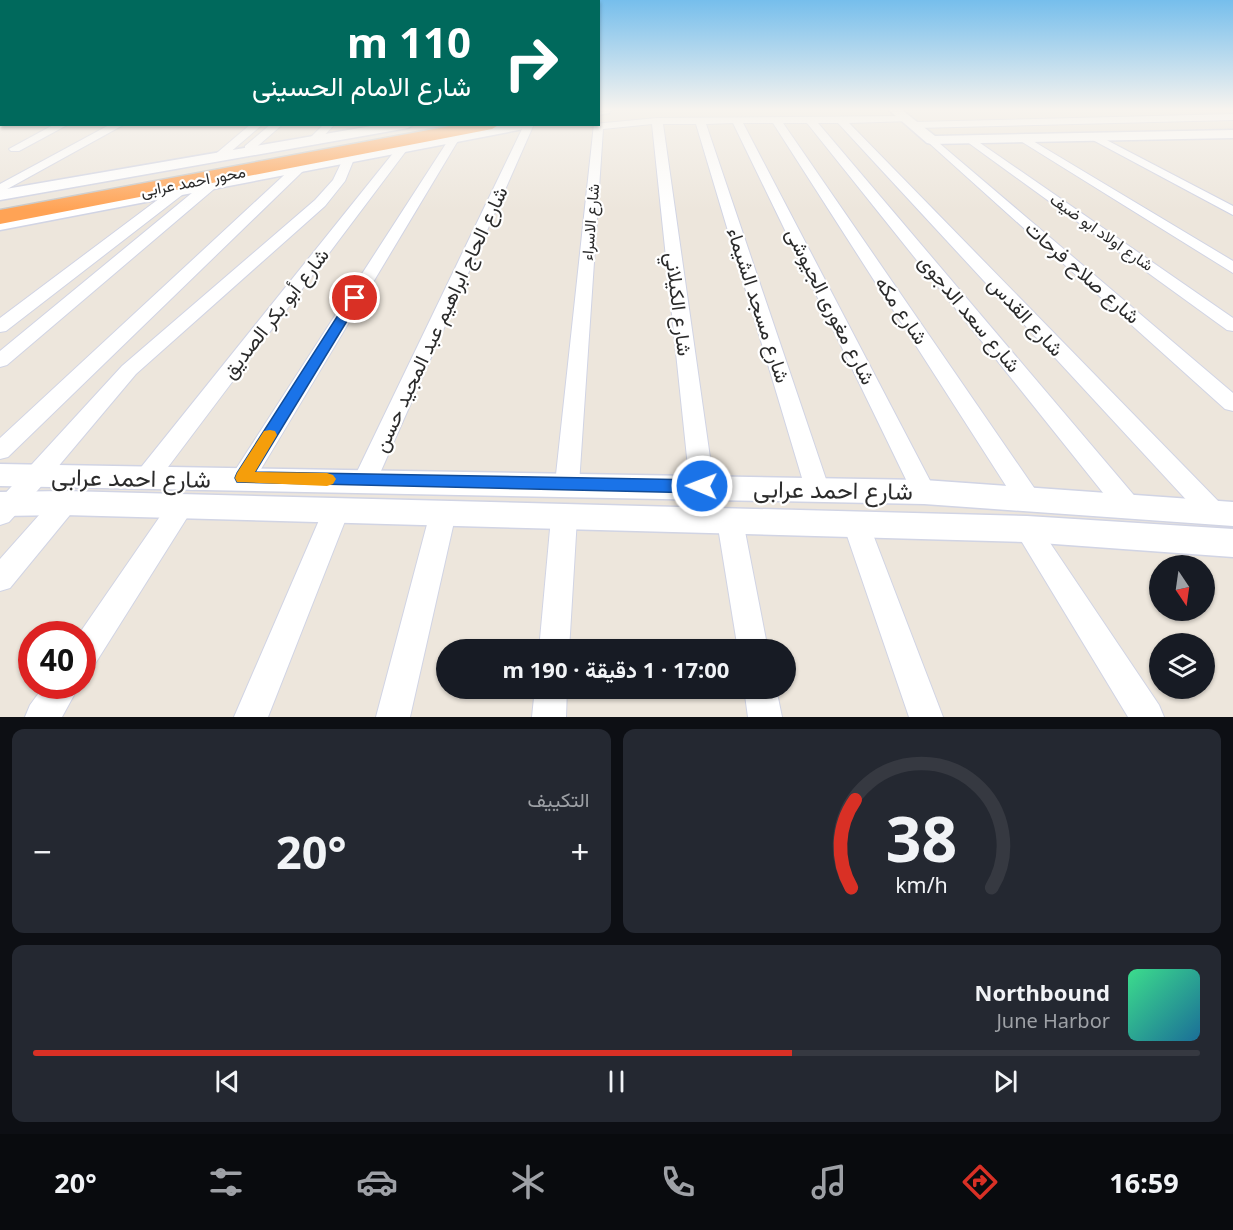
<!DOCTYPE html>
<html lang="ar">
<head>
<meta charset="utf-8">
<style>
	:root { --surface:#171b24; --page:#242831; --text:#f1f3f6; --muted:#9ea1a6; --line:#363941; --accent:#d93025 }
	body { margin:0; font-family:"Noto Sans",Vazirmatn,sans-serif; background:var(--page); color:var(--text); direction:rtl; height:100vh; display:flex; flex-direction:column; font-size:22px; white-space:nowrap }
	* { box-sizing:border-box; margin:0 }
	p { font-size:20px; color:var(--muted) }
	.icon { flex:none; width:33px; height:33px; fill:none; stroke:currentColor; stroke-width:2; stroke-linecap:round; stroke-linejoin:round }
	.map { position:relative; height:717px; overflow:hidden; direction:ltr }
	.panel { display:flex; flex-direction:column; gap:12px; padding:12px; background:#0d0f14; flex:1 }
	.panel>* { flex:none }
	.guide { position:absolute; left:0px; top:0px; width:600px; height:126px; box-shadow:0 2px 4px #0004; direction:rtl; background:#00695c; color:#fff; overflow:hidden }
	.needle { width:39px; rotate:167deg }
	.tools { position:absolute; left:1149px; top:555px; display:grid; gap:12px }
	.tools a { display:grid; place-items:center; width:66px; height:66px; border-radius:50%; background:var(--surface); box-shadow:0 2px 4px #0004; font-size:30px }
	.speed { position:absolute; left:18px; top:621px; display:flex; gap:12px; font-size:30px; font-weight:700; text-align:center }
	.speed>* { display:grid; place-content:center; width:78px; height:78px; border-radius:50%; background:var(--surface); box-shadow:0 2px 4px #0004; line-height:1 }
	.speed .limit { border:9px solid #d22; background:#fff; color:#111 }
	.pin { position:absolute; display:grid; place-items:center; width:51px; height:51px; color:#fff; margin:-26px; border:3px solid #fff; border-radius:50%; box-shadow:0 2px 6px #0007 }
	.me { position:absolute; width:66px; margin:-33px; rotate:271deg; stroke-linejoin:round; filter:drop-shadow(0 0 4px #0008) }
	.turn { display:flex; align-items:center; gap:21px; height:126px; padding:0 30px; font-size:27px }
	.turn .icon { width:78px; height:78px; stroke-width:2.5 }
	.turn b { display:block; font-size:42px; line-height:51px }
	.big { font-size:45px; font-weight:700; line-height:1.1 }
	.panel .tile { flex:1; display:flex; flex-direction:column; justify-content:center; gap:9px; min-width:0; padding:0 21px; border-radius:12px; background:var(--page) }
	.panel .dial { align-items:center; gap:0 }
	.dial svg { height:156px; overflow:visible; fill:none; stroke:var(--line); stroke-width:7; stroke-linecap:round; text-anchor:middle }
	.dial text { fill:var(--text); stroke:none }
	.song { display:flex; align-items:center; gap:18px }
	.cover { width:72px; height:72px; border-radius:9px; background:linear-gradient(135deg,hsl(150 70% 55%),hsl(200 70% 35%)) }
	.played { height:6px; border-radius:3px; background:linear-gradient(90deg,var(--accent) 65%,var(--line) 65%) }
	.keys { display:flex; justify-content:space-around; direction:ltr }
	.heat { display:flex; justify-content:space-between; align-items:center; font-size:33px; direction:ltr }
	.panel .tiles { flex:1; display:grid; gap:12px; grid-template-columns:1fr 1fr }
	.tile:last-child { grid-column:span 2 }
	.trip { position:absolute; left:436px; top:639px; width:360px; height:60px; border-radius:30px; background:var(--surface); box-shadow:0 2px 4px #0004; font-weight:700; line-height:60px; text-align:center; direction:rtl }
	.dock { display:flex; height:96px; justify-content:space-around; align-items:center; background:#090b0e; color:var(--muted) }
	.dock .icon { width:42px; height:42px }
	.dock .active { color:var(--accent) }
	.dock b { font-size:27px; color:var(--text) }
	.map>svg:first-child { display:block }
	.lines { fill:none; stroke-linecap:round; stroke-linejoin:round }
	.minor-casing { stroke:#d1d4e4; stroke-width:2 }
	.tertiary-casing { stroke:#d1d4e4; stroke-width:3 }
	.motorway-casing { stroke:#c8c8c8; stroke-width:3 }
	.minor { fill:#fff; fill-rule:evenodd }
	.tertiary { fill:#fff; fill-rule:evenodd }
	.motorway { fill:#ffa355; fill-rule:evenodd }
	.route { fill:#1a73e8; stroke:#114b97; stroke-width:1.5 }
	.slow { fill:#f59e0b }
	.labels { text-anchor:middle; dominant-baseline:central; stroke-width:4.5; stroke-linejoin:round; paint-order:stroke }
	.far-street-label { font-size:16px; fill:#2b2b2b; stroke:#fff }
	.street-label { font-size:20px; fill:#2b2b2b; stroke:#fff }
	.near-street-label { font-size:24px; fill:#2b2b2b; stroke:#fff }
</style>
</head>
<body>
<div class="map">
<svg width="1233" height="717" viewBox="0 0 1233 717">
	<rect width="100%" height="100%" fill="#ede6dc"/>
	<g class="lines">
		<defs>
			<path id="minor" d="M 0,111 L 2,111 L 0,118 Z
				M 1233,114 L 1233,120 L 915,128 L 910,125 L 915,122 Z
				M 907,116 L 911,117 L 911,121 L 849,123 L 1222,505 L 1226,512 L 1222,519 L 1213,522 L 1204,519 L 838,123 L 818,123 L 1138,500 L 1142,507 L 1138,514 L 1129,517 L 1120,514 L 807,123 L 783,123 L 1037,492 L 1040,499 L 1037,506 L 1028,509 L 1019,506 L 773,123 L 743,123 L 936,492 L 933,499 L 924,501 L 915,499 L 912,492 L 733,123 L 706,124 L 829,488 L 826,495 L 817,497 L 808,495 L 805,488 L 696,124 L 663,124 L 714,486 L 711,493 L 702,495 L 693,493 L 690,486 L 652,124 L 603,129 L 579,484 L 576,490 L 567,493 L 558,490 L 555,484 L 594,124 L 657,118 Z
				M 55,124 L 69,124 L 19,151 L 11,151 L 9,149 Z
				M 111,124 L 125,124 L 0,193 L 0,184 Z
				M 251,124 L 263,124 L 220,161 L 212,161 L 212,157 Z
				M 271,124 L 283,124 L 253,150 L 245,150 L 245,146 Z
				M 324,124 L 335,124 L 316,144 L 308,144 L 308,140 Z
				M 534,124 L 377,480 L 374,486 L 365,489 L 356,486 L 353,480 L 524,125 Z
				M 1095,134 L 1233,206 L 1233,215 L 1091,139 L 1091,135 Z
				M 1023,135 L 1233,261 L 1233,273 L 1019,140 L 1018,138 Z
				M 454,136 L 459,139 L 252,484 L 243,487 L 234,484 L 231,478 L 234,472 L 449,139 Z
				M 970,136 L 1233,318 L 1233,331 L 1227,330 L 966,141 L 966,137 Z
				M 932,137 L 1233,393 L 1233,411 L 1225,409 L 928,142 L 928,138 Z
				M 402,146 L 406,147 L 406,151 L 156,483 L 147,486 L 138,483 L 135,477 L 138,471 L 398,147 Z
				M 348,155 L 354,159 L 345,181 L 325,206 L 136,374 L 46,481 L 9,522 L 0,525 L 0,499 L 122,366 L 315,200 L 333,180 L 344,157 Z
				M 299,164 L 305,168 L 303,171 L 8,457 L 0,459 L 0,438 L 295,165 Z
				M 209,182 L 214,183 L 215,186 L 214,189 L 7,365 L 0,367 L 0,351 L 204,183 Z
				M 177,188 L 184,192 L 182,195 L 6,331 L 0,332 L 0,318 L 172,189 Z
				M 65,493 L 74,496 L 78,503 L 74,510 L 10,588 L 0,591 L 0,559 L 56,496 Z
				M 181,496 L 190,499 L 194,506 L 190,513 L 93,667 L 82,671 L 82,634 L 79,634 L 172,499 Z
				M 336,501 L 345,504 L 349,511 L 268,717 L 234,717 L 323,511 L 327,504 Z
				M 443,503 L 452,506 L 456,513 L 410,717 L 376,717 L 430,513 L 434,506 Z
				M 564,508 L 573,511 L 577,518 L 569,650 L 539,650 L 551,518 L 555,511 Z
				M 730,511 L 739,514 L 743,521 L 768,650 L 738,650 L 717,521 L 721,514 Z
				M 856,514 L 865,517 L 869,524 L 943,717 L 909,717 L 843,524 L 847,517 Z
				M 1027,518 L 1036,522 L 1159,705 L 1164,717 L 1128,717 L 1014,529 L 1018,522 Z
				M 44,686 L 79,686 L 62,717 L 25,717 L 30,705 Z
				M 535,688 L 567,688 L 566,717 L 532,717 Z
				M 744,688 L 776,688 L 782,717 L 748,717 Z"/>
			<path id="tertiary" d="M 598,110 L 611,110 L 609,113 L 598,115 Z
				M 889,110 L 902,110 L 935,136 L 1233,130 L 1233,138 L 932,144 L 927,143 Z
				M 383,124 L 414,124 L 408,128 L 0,200 L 0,190 Z
				M 506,124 L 535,124 L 529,128 L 0,230 L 0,220 Z
				M 0,464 L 924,480 L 1233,502 L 1233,526 L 924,504 L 0,486 Z
				M 65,491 L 1027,516 L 1233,529 L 1233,557 L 1027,542 L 65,515 L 0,516 L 0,492 Z"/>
			<path id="motorway" d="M 461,124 L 500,124 L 492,129 L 0,224 L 0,210 Z"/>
		</defs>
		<use href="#minor" class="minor-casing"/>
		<use href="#tertiary" class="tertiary-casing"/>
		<use href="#motorway" class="motorway-casing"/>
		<use href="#minor" class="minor"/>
		<use href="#tertiary" class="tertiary"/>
		<use href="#motorway" class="motorway"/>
	</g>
	<linearGradient id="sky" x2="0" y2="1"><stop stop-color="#76beec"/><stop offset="0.52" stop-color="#f7f4ef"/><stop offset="1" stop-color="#f7f4ef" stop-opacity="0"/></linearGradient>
	<rect width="1233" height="210" fill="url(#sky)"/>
	<path class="route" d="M 355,295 L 361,298 L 255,472 L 702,480 L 708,482 L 710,486 L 708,491 L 702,493 L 237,482 L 235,478 L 237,473 L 349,298 Z"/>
	<path class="slow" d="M 270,430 L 275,431 L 277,435 L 255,472 L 327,473 L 333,475 L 336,479 L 333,484 L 327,486 L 237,482 L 235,478 L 237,473 L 264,431 Z"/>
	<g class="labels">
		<g class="far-street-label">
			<text transform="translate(193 181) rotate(-11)">محور احمد عرابى</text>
			<text transform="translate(590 222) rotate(-85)">شارع الاسراء</text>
			<text transform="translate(1102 232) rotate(35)">شارع اولاد ابو ضيف</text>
		</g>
		<g class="street-label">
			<text transform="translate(1083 272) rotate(41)">شارع صلاح فرحات</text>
			<text transform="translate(679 304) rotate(83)">شارع الكيلاني</text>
			<text transform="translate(759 305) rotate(72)">شارع مسجد الشيماء</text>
			<text transform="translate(831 306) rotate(63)">شارع مغورى الجيوشى</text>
			<text transform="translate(902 310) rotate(56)">شارع مكه</text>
			<text transform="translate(275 313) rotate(-52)">شارع أبو بكر الصديق</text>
			<text transform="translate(970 313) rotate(50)">شارع سعد الدجوى</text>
			<text transform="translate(1026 316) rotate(47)">شارع القدس</text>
			<text transform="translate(440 319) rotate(-65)">شارع الحاج ابراهيم عبد المجيد حسن</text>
		</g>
		<g class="near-street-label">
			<text transform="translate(131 477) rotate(1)">شارع احمد عرابى</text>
			<text transform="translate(833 489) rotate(1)">شارع احمد عرابى</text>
		</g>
	</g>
</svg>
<div class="tools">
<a><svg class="needle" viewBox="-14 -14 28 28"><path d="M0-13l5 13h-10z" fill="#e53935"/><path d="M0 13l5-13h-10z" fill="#9ea1a6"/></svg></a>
<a><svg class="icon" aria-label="layers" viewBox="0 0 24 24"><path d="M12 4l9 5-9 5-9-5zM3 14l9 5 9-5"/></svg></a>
</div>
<div class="speed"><div class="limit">40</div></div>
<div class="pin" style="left:355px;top:298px;background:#d93025"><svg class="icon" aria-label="arrive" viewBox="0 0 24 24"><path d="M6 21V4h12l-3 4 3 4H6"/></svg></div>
<svg class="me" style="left:702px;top:486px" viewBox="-20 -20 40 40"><circle r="17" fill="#1a73e8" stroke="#fff" stroke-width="3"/><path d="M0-11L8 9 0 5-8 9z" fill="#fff"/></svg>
<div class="trip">17:00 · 1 دقيقة · 190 m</div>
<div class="guide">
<div class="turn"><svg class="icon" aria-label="right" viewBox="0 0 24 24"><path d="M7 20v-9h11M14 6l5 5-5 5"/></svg><div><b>110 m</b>شارع الامام الحسينى</div></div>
</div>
</div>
<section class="panel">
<div class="tiles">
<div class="tile dial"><svg viewBox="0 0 100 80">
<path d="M14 69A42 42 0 1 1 86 69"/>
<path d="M14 69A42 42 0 0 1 16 24" stroke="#d93025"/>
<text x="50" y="56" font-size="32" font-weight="700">38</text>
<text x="50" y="72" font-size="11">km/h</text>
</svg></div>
<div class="tile"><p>التكييف</p>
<div class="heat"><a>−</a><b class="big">20°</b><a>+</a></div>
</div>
<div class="tile">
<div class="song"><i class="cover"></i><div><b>Northbound</b><p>June Harbor</p></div></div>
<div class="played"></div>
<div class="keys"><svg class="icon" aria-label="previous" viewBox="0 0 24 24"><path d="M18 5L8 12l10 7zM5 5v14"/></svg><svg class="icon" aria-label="pause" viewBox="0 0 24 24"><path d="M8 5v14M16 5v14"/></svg><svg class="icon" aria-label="next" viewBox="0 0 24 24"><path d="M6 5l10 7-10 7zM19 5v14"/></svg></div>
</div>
</div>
</section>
<nav class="dock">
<b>16:59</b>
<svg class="icon active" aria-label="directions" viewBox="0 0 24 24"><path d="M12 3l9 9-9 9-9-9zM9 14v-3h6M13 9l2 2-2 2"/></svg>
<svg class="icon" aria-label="music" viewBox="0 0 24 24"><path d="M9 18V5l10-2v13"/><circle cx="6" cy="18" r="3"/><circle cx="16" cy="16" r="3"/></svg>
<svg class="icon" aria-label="phone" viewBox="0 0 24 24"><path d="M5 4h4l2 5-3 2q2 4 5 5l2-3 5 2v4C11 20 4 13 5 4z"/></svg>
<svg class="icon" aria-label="climate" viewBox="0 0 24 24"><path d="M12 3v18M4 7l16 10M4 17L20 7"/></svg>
<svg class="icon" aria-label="car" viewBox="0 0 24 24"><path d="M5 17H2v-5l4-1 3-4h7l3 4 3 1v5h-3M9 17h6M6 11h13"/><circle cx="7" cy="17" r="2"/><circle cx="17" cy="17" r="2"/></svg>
<svg class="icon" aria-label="filters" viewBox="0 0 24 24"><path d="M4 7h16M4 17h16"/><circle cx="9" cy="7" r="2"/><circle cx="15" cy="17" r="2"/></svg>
<b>20°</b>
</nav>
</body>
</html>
